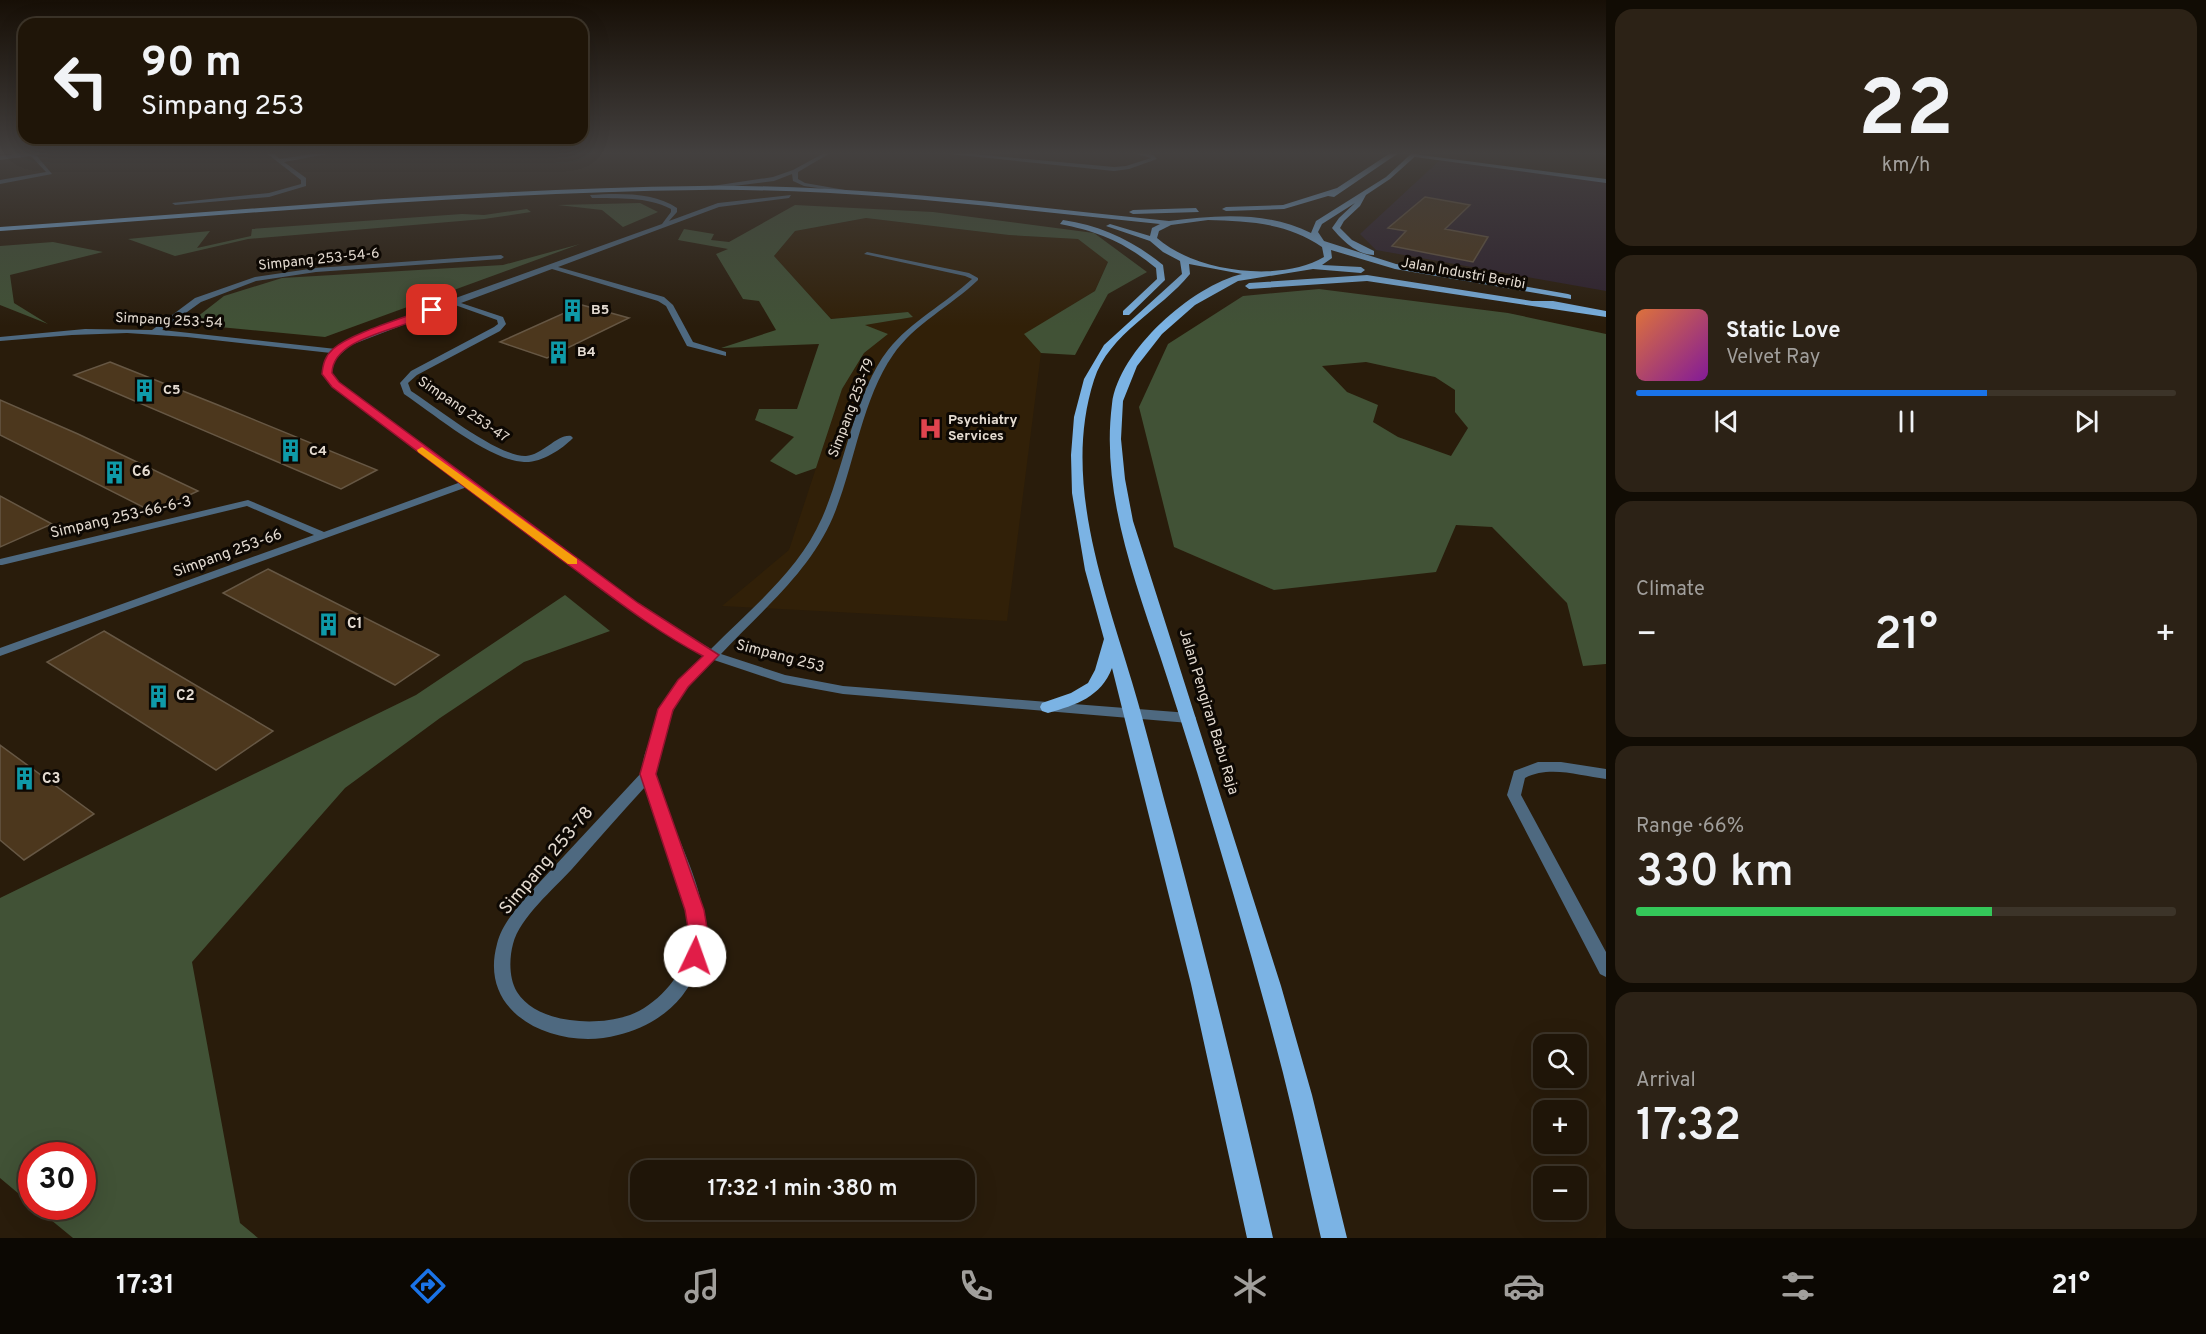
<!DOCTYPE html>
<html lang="en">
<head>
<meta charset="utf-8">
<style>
	:root { --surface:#1f1508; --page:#2c2216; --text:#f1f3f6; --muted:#a19f9c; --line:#3c3429; --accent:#1a73e8 }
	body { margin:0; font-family:Overpass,sans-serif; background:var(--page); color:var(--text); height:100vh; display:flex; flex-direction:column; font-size:22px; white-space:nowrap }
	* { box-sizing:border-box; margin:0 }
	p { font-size:20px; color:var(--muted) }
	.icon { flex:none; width:33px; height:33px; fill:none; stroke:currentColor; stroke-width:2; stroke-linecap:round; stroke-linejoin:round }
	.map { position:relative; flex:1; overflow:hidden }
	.sheet { display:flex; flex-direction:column; gap:9px; padding:9px; background:#110c04; width:600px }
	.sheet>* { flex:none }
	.top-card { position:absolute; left:18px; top:18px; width:570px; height:126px; border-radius:18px; box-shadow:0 6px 24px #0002,0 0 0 2px var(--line); background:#1f1508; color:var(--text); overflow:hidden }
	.tools { position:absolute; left:1533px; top:1034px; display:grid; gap:12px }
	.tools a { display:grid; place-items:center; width:54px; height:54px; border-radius:12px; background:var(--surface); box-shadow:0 6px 24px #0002,0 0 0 2px var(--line); font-size:30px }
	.speed { position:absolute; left:18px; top:1142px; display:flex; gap:12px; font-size:30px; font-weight:700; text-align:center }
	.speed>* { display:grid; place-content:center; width:78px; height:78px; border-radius:50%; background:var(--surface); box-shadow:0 6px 24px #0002,0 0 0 2px var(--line); line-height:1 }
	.speed .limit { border:9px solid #d22; background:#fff; color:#111 }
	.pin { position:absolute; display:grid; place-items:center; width:51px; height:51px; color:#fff; margin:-26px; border-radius:12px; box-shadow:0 3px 9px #0006 }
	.me { position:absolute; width:66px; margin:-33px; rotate:3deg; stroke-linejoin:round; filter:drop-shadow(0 0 4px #0008) }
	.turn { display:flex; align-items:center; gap:21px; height:126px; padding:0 24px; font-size:27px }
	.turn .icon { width:78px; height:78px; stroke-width:2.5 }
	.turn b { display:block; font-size:42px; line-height:51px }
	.big { font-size:45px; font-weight:600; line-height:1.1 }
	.sheet .card { flex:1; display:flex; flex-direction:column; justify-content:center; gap:9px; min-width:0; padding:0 21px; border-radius:18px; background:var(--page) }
	.sheet .dial { align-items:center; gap:0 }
	.dial b { font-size:78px; line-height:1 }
	.song { display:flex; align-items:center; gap:18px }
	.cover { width:72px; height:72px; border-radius:9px; background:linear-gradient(135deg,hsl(20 70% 55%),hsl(290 70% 35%)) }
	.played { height:6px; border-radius:3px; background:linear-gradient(90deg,var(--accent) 65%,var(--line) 65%) }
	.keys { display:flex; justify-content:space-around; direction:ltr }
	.heat { display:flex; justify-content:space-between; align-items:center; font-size:33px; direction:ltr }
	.charge { height:9px; border-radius:4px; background:linear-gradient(90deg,#34c759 66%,var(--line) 0) }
	.trip { position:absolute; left:630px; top:1160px; width:345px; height:60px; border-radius:18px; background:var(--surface); box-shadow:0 6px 24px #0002,0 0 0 2px var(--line); font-weight:600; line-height:60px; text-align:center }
	.menu { display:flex; height:96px; justify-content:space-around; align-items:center; background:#0c0803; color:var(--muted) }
	.menu .icon { width:42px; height:42px }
	.menu .selected { color:var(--accent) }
	.menu b { font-size:27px; color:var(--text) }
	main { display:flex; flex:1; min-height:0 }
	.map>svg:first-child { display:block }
	.industrial { fill:#2e212e }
	.built { fill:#312008 }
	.forest { fill:#415236; fill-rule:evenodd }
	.building { fill:#4c371d; stroke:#665744; stroke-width:1.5 }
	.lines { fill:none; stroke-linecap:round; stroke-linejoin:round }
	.street { fill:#4e6980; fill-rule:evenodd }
	.secondary { fill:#6892b9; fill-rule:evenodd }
	.primary { fill:#7bb3e4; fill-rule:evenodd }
	.route { fill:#e11d48; stroke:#92132f; stroke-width:1.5 }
	.slow { fill:#f59e0b }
	.labels { text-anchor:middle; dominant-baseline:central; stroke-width:6; stroke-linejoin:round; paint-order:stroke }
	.far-street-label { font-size:14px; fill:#e4dbd1; stroke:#0d0803 }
	.far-poi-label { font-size:14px; font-weight:bold; fill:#e4dbd1; stroke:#0d0803; text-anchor:start }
	.poi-label { font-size:15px; font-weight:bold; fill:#e4dbd1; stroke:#0d0803; text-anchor:start }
	.street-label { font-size:15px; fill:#e4dbd1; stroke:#0d0803 }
	.near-street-label { font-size:18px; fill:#e4dbd1; stroke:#0d0803 }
</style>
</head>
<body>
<main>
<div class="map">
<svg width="1606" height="1238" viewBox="0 0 1606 1238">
	<rect width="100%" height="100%" fill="#291c0b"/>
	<path class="industrial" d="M 1440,160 L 1606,182 L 1606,291 L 1376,250 L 1360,234 Z"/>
	<path class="built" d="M 866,218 L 1009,235 L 1078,239 L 1108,261 L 1095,291 L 1025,334 L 1041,353 L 1007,621 L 722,606 L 789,550 L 842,389 L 864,353 L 887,334 L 863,325 L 912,317 L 908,312 L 831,319 L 774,256 L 795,231 Z"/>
	<path class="forest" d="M 640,203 L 658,212 L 623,227 L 602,210 L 558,205 Z
		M 795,205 L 933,212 L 1094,233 L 1147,272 L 1108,294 L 1075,355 L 1041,353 L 1024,334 L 1095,291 L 1108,262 L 1078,239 L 1009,235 L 866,218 L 795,231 L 774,256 L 831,319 L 908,312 L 913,317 L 865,325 L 888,334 L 864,353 L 842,389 L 816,468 L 796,475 L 770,461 L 794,437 L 755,420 L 759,409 L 797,409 L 819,344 L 721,348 L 776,330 L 759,301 L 743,299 L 716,254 L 728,249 L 678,240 L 684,229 L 714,234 L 711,240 L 729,242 Z
		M 527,209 L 531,212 L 484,219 L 248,239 L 175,256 L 128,239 L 210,231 L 197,248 L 251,236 L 252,229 L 462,214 L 484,215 Z
		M 53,242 L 103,252 L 10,275 L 14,303 L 48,324 L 0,305 L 0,246 Z
		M 580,244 L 325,337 L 188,324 L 224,296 L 282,278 L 503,265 Z
		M 1319,289 L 1508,313 L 1606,334 L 1606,664 L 1583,666 L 1567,603 L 1492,527 L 1456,525 L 1436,572 L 1274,590 L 1174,547 L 1139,407 L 1168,344 L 1243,296 ZM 1366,362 L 1435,377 L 1455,390 L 1455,412 L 1468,428 L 1451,456 L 1398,437 L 1373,422 L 1378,405 L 1347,392 L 1322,366 Z
		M 565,595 L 610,631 L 524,662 L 440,718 L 345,788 L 192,962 L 240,1223 L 258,1238 L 73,1238 L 34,1206 L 82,1206 L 82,1155 L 32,1155 L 31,1204 L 0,1178 L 0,898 L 416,695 Z"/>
	<path class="building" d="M 1425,197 L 1470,205 L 1445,229 L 1488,237 L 1473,262 L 1392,246 L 1406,231 L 1388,228 Z
		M 582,305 L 629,318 L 547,358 L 500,342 Z
		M 110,362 L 218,405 L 377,470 L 341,489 L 74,375 Z
		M 0,400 L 78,434 L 198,491 L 153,512 L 0,435 Z
		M 0,496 L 52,524 L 0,547 Z
		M 268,569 L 439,655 L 395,685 L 223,593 Z
		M 104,631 L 273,731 L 216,770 L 47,662 Z
		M 0,745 L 94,814 L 24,860 L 0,840 Z"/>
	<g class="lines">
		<path class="street" d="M 33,152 L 49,152 L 36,155 L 52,174 L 0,184 L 0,180 L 46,172 L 31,156 L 0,160 L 0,156 Z
			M 265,152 L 271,152 L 280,159 L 325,152 L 338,152 L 284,162 L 306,178 L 306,186 L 269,197 L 175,205 L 172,203 L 269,193 L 301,184 L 301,180 Z
			M 826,152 L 832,152 L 798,172 L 798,179 L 805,183 L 845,190 L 845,192 L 804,186 L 793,181 L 792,174 L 774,181 L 702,190 L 699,188 L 773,177 L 793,170 Z
			M 930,152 L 951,152 L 1114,167 L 1126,166 L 1151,158 L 1130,152 L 1153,155 L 1157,159 L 1129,169 L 1114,171 Z
			M 1597,152 L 1606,152 L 1606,155 Z
			M 590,195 C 617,193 655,192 677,208 L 677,212 L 669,221 L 718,203 L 791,195 L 789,198 L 719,207 L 558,267 L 664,297 L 673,305 L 693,342 L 726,352 L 726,356 L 687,346 L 666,306 L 658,301 L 552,269 L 461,303 L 503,317 L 506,324 L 500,331 L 417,375 L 408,383 L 411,391 C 436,407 498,457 526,456 C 543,455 557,434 571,436 L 573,438 C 561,450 541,463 524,462 C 488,460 434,414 404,394 L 400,383 L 411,371 L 494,327 L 498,324 L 497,320 L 455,305 L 351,345 L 335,359 L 331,374 L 339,382 L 655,616 L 711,649 C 751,608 798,572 822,518 C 845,466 854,394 888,350 C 911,321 945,304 972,279 L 965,276 L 864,254 L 867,252 L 969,273 L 978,278 L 978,280 C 951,306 914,324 893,355 C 862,399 854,467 833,517 C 809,573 761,611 721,654 L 785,675 L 843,686 L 1189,713 L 1194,715 L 1196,718 L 1194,721 L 1189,723 L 843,694 L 783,683 L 714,660 C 701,674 685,688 676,705 C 671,714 669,725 665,735 C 661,746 656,758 656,770 C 655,784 664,799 669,813 C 692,875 729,935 682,996 C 666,1016 643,1029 618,1035 C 559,1051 477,1017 497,944 C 501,927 514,911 525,898 L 642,772 C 642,759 647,747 652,735 C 666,696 675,685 704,656 L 647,622 L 467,487 L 0,656 L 0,648 L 314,535 L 247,506 L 2,565 L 0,565 L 0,559 L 248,500 L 324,532 L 461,482 L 333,386 L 323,374 L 324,365 L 331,353 L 187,337 L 127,333 L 72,335 L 0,341 L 0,337 L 85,329 L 152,330 L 195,298 L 255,277 L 316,268 L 501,255 L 504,257 L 501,259 L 316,272 L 256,281 L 201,302 L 162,330 L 336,349 L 352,338 L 450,300 L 662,224 L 671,212 L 671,209 C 646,196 619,199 592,198 ZM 645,787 C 660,836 691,887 689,939 C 689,955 682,968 673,981 C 664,993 652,1004 639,1011 C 607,1028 538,1026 517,992 C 509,979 509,959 513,944 C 520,917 554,889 572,869 C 596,842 620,814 645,787 Z
			M 1538,762 L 1561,762 L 1606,769 L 1606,779 C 1580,776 1550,765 1525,778 L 1521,795 L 1606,952 L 1606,977 L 1600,974 L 1507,795 L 1514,771 Z"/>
		<path class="secondary" d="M 1413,154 L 1606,179 L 1606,183 L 1415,157 Z"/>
		<path class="primary" d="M 1392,152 L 1400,152 L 1334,197 L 1328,196 L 1284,209 L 1226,211 L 1222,209 L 1226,207 L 1283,205 L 1337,188 Z
			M 1413,152 L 1420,152 L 1390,179 L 1366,195 L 1360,206 L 1344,221 L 1340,228 L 1352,240 L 1374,251 L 1374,255 C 1357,255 1342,240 1332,228 L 1339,218 L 1355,203 L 1322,224 L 1318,232 L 1324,241 L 1396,264 L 1568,294 L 1571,295 L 1571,299 L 1395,269 L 1331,250 L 1332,258 L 1322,265 L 1361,267 L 1365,270 L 1361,273 L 1313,269 L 1238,281 L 1195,305 L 1162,334 L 1137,366 L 1123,401 L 1121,439 L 1125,479 L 1133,521 L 1281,986 L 1312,1095 L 1347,1238 L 1321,1238 C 1308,1183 1297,1128 1283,1073 C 1257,972 1227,872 1197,772 C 1185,734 1173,695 1160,656 C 1133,576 1101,490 1112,404 C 1119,350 1192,286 1242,274 L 1189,264 L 1190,274 C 1161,310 1109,333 1094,380 C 1062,480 1104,587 1132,682 C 1147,732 1159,782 1173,832 C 1209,967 1242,1102 1273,1238 L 1247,1238 L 1191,984 L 1112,668 C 1101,697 1076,705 1048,713 L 1042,711 L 1040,707 L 1042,703 L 1071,693 L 1088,683 L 1095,670 L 1104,639 L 1085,570 L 1072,493 L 1071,455 L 1074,417 L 1084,379 L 1104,345 L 1182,274 L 1180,261 L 1163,252 L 1150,241 L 1106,226 L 1110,224 L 1150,236 L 1152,228 L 1160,224 C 1007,209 854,188 700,190 C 466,193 233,215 0,231 L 0,227 C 233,211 466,189 699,186 C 856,184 1013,205 1169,221 C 1216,215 1267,211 1311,233 L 1316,221 L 1386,177 ZM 1208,220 C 1248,221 1288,223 1322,247 L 1324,257 C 1280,283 1195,272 1157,238 L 1159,231 L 1171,225 Z
			M 1196,208 L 1199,212 L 1133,214 L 1129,212 L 1133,210 Z
			M 1063,220 C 1102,226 1132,240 1163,265 L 1165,280 L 1129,315 L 1123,315 L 1123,311 L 1157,279 L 1156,268 C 1124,242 1100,232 1060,224 Z
			M 1367,275 L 1532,301 L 1553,301 L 1606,311 L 1606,317 L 1367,281 L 1249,289 L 1245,286 L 1249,283 Z"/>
	</g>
	<linearGradient id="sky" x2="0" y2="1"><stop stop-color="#170f06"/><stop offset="0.47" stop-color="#43403f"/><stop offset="1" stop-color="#43403f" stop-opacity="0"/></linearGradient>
	<rect width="1606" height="326" fill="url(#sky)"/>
	<path class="route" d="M 429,308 L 436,310 C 410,330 333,334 332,373 L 339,382 L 638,603 L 719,655 L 688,687 L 673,710 L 656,774 L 704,910 L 708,934 L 702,962 L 695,965 L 688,962 L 686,956 L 689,934 L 685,910 L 640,774 L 658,709 L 678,680 L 703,656 C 651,629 606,592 559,558 C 483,501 407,444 332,387 L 322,374 C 323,364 325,356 333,349 C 351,333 404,318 429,308 Z"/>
	<path class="slow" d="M 422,447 L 577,559 L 577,564 L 568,564 L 418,452 L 417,450 Z"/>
	<defs>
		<symbol id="building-bare" viewBox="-9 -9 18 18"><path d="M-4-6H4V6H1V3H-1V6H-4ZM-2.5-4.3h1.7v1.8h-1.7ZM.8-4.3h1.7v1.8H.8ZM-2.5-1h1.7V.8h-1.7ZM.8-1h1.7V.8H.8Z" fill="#0f9aa8" stroke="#0d0803" stroke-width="2.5" paint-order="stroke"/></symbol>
		<symbol id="hospital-bare" viewBox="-9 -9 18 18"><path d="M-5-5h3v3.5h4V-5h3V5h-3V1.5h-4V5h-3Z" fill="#e0444e" stroke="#0d0803" stroke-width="2.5" paint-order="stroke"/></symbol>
	</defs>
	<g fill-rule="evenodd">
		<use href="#building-bare" x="556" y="294" width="33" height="33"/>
		<use href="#building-bare" x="542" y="336" width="33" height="33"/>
		<use href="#building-bare" x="128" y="374" width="33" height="33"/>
		<use href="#hospital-bare" x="914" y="412" width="33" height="33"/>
		<use href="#building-bare" x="274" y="434" width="33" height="33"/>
		<use href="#building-bare" x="98" y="456" width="33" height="33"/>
		<use href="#building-bare" x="312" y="608" width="33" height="33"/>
		<use href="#building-bare" x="142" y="680" width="33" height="33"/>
		<use href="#building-bare" x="8" y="762" width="33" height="33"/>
	</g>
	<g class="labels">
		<g class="far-street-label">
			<text transform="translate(319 260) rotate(-6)">Simpang 253-54-6</text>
			<text transform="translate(1463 274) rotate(10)">Jalan Industri Beribi</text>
			<text transform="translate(169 321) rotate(3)">Simpang 253-54</text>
			<text transform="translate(852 408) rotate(-69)">Simpang 253-79</text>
			<text transform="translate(463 410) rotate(34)">Simpang 253-47</text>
		</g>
		<g class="far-poi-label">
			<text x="591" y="310">B5</text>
			<text x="577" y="352">B4</text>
			<text x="163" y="390">C5</text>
			<text x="948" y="420">Psychiatry<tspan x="948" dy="16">Services</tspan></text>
			<text x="309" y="451">C4</text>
		</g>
		<g class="poi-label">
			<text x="132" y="472">C6</text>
			<text x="347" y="624">C1</text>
			<text x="176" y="696">C2</text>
			<text x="42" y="779">C3</text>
		</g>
		<g class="street-label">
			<text transform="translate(121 518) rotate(-13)">Simpang 253-66-6-3</text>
			<text transform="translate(228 554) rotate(-20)">Simpang 253-66</text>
			<text transform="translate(780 657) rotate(15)">Simpang 253</text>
			<text transform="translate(1208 712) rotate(73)">Jalan Pengiran Babu Raja</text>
		</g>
		<g class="near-street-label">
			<text transform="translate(547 861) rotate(-50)">Simpang 253-78</text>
		</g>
	</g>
</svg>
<div class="tools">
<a><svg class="icon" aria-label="search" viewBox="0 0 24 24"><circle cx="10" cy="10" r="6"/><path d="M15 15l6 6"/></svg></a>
<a>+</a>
<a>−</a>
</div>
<div class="speed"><div class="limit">30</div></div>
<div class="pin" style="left:432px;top:310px;background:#d93025"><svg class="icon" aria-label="arrive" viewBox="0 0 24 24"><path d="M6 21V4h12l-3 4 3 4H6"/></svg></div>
<svg class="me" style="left:695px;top:956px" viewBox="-20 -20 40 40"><circle r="19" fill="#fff"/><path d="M0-13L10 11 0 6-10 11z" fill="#e11d48"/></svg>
<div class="trip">17:32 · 1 min · 380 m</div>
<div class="top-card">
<div class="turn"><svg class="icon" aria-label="left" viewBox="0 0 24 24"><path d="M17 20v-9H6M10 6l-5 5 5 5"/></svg><div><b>90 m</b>Simpang 253</div></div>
</div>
</div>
<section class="sheet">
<div class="card dial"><b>22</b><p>km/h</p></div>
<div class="card">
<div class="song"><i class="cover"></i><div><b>Static Love</b><p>Velvet Ray</p></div></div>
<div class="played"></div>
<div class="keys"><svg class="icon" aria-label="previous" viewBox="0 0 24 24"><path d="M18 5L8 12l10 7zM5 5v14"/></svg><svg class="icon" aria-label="pause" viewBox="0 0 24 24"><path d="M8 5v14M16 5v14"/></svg><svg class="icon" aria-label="next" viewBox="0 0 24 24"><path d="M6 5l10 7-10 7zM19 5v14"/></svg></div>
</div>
<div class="card"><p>Climate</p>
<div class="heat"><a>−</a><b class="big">21°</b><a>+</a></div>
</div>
<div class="card"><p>Range · 66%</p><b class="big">330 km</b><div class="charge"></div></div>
<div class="card"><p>Arrival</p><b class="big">17:32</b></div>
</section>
</main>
<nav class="menu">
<b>17:31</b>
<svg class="icon selected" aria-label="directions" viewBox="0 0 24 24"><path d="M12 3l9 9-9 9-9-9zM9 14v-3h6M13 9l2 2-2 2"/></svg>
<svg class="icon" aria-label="music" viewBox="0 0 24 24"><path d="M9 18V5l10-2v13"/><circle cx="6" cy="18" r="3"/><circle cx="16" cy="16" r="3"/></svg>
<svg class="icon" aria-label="phone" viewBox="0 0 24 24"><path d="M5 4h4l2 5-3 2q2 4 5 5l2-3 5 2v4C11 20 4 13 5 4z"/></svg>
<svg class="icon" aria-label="climate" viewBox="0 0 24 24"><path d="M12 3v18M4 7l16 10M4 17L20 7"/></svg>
<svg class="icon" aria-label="car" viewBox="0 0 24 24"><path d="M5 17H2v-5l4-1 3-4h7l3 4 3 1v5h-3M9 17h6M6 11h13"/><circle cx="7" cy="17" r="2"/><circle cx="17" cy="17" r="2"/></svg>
<svg class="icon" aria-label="filters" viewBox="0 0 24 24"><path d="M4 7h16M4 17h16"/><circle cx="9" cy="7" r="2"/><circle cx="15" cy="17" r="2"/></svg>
<b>21°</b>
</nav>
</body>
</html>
